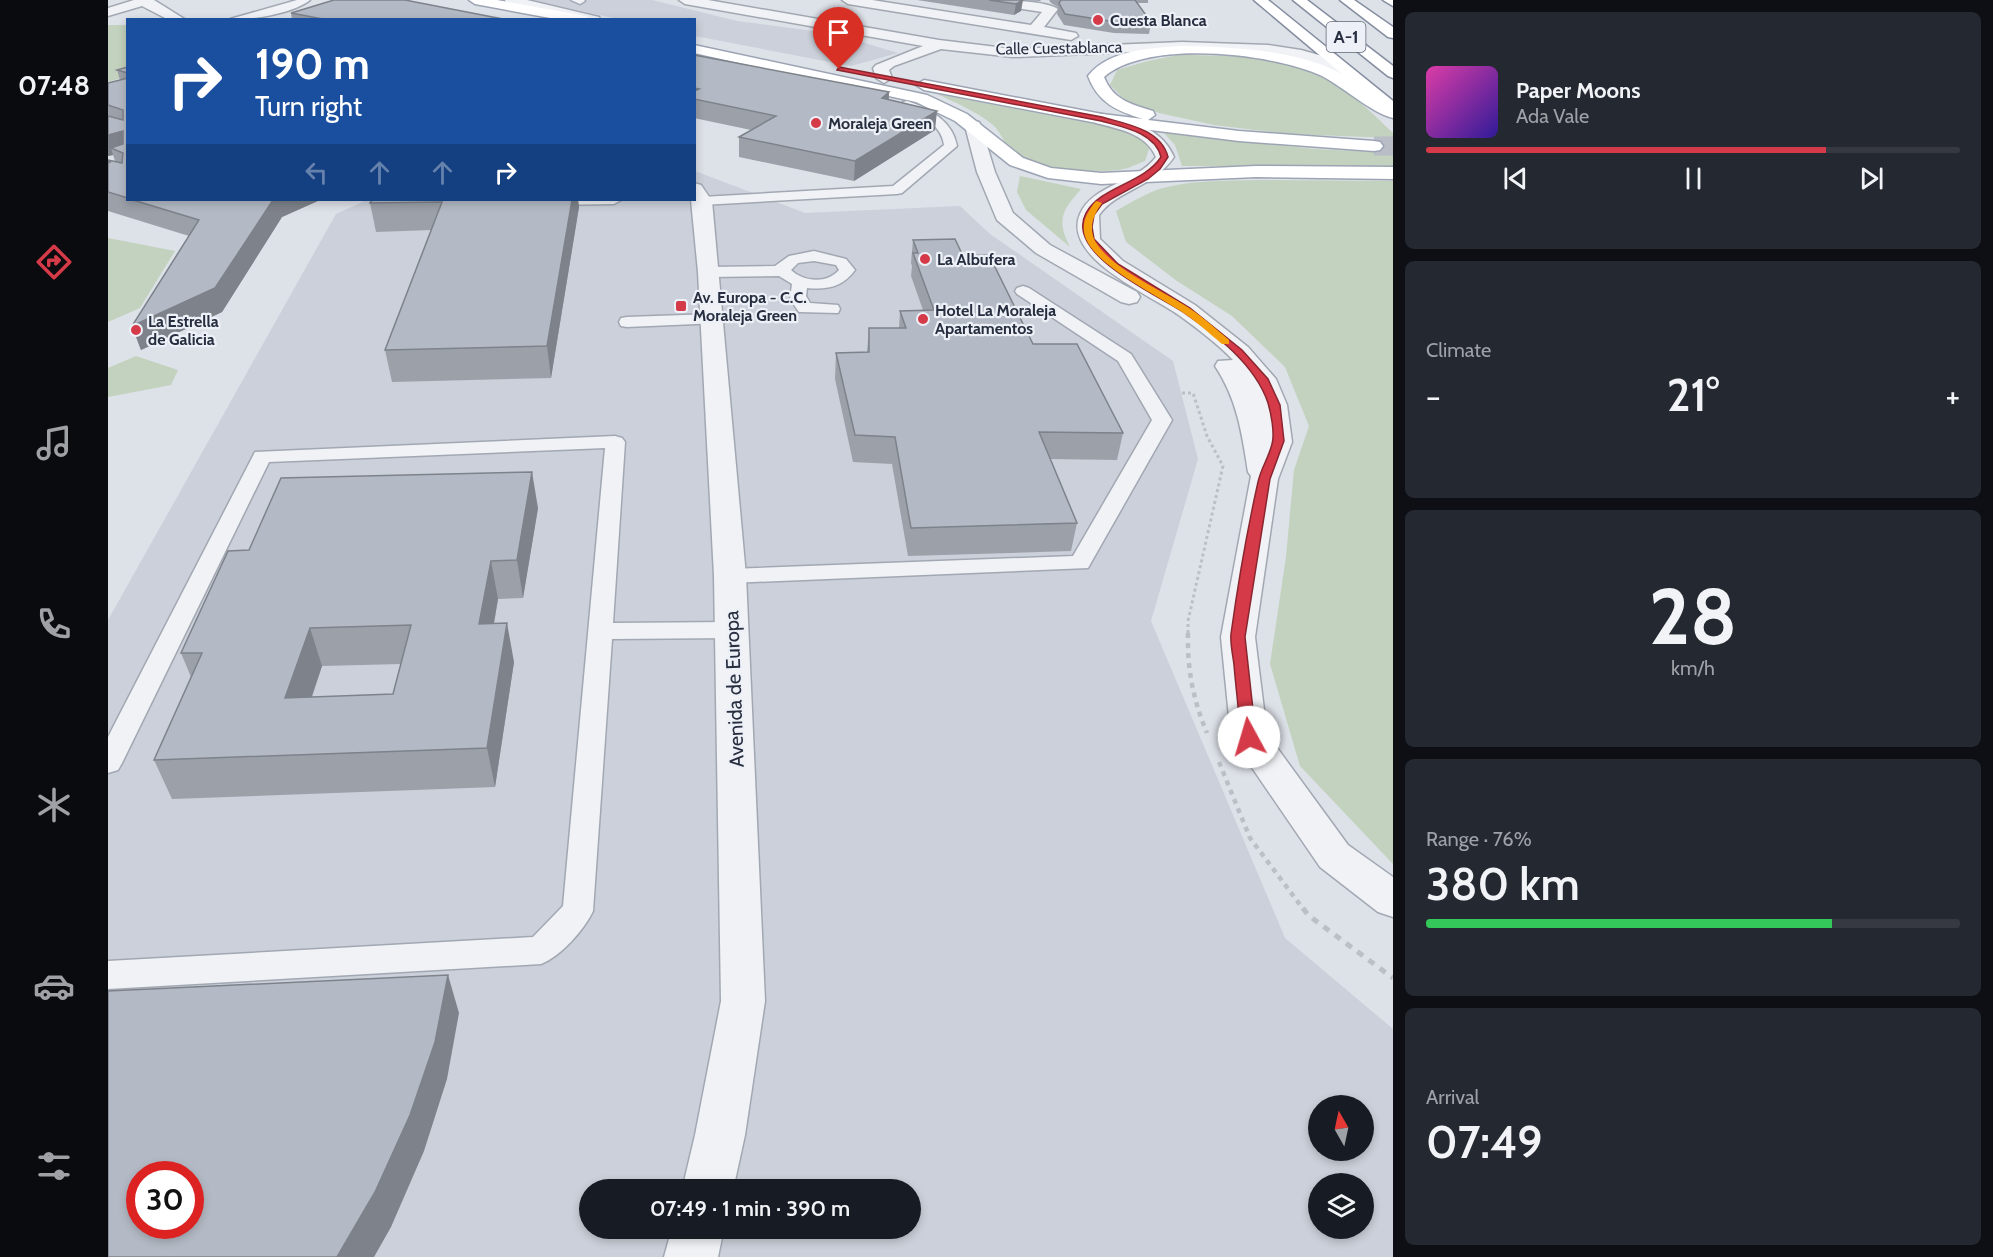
<!DOCTYPE html>
<html lang="en">
<head>
<meta charset="utf-8">
<style>
	:root { --surface:#171b24; --page:#242831; --text:#f1f3f6; --muted:#9ea1a6; --line:#363941; --accent:#d53a48 }
	body { margin:0; font-family:Cabin,sans-serif; background:var(--page); color:var(--text); height:100vh; display:flex; flex-direction:column; font-size:22px; white-space:nowrap }
	* { box-sizing:border-box; margin:0 }
	p { font-size:20px; color:var(--muted) }
	.icon { flex:none; width:33px; height:33px; fill:none; stroke:currentColor; stroke-width:2; stroke-linecap:round; stroke-linejoin:round }
	.map { position:relative; flex:1; overflow:hidden }
	.drawer { display:flex; flex-direction:column; gap:12px; padding:12px; background:#0d0f14; width:600px }
	.drawer>* { flex:none }
	.hud { position:absolute; left:18px; top:18px; width:570px; height:183px; border-radius:0px; box-shadow:0 3px 9px #0003; background:#1a4fa0; color:#fff; overflow:hidden }
	.needle { width:39px; rotate:351deg }
	.tools { position:absolute; left:1200px; top:1095px; display:grid; gap:12px }
	.tools a { display:grid; place-items:center; width:66px; height:66px; border-radius:50%; background:var(--surface); box-shadow:0 3px 9px #0003; font-size:30px }
	.speed { position:absolute; left:18px; top:1161px; display:flex; gap:12px; font-size:30px; font-weight:700; text-align:center }
	.speed>* { display:grid; place-content:center; width:78px; height:78px; border-radius:50%; background:var(--surface); box-shadow:0 3px 9px #0003; line-height:1 }
	.speed .limit { border:9px solid #d22; background:#fff; color:#111 }
	.pin { position:absolute; display:grid; place-items:center; width:51px; height:51px; color:#fff; margin:-62px -26px; border-radius:50% 50% 50% 0; rotate:-45deg; box-shadow:0 0 6px #0007 }
	.pin .icon { rotate:45deg }
	.me { position:absolute; width:66px; margin:-33px; rotate:354deg; stroke-linejoin:round; filter:drop-shadow(0 0 4px #0008) }
	.turn { display:flex; align-items:center; gap:21px; height:126px; padding:0 30px; font-size:27px }
	.turn .icon { width:78px; height:78px; stroke-width:2.5 }
	.turn b { display:block; font-size:42px; line-height:51px }
	.lanes { display:flex; align-items:center; height:57px; padding:0 30px; background:#0003; justify-content:center; gap:30px; direction:ltr }
	.lanes .off { opacity:.35 }
	.big { font-size:45px; font-weight:600; line-height:1.1 }
	.drawer .widget { flex:1; display:flex; flex-direction:column; justify-content:center; gap:9px; min-width:0; padding:0 21px; border-radius:9px; background:var(--page) }
	.drawer .dial { align-items:center; gap:0 }
	.dial b { font-size:78px; line-height:1 }
	.song { display:flex; align-items:center; gap:18px }
	.cover { width:72px; height:72px; border-radius:9px; background:linear-gradient(135deg,hsl(320 70% 55%),hsl(250 70% 35%)) }
	.played { height:6px; border-radius:3px; background:linear-gradient(90deg,var(--accent) 75%,var(--line) 75%) }
	.keys { display:flex; justify-content:space-around; direction:ltr }
	.heat { display:flex; justify-content:space-between; align-items:center; font-size:33px; direction:ltr }
	.charge { height:9px; border-radius:4px; background:linear-gradient(90deg,#34c759 76%,var(--line) 0) }
	.trip { position:absolute; left:471px; top:1179px; width:342px; height:60px; border-radius:30px; background:var(--surface); box-shadow:0 3px 9px #0003; font-weight:600; line-height:60px; text-align:center }
	main { display:flex; flex:1; min-height:0 }
	.menu { display:flex; flex-direction:column; width:108px; justify-content:space-around; align-items:center; background:#090b0e; color:var(--muted) }
	.menu .icon { width:42px; height:42px }
	.menu .active { color:var(--accent) }
	.menu b { font-size:27px; color:var(--text) }
	.map>svg:first-child { display:block }
	.built { fill:#cbd0da; fill-rule:evenodd }
	.green { fill:#c2d2be }
	.lines { fill:none; stroke-linecap:round; stroke-linejoin:round }
	.primary-tunnel { stroke:#b8bdc6; stroke-width:19; stroke-dasharray:19 9; stroke-linecap:butt }
	.service-casing { stroke:#a2a8b2; stroke-width:3 }
	.minor-casing { stroke:#a2a8b2; stroke-width:3 }
	.primary-casing { stroke:#9ca4b4; stroke-width:3 }
	.motorway-casing { stroke:#848d9f; stroke-width:3 }
	.path-far2 { stroke:#bbbfc6; stroke-width:3; stroke-dasharray:3 3; stroke-linecap:butt }
	.path-far1 { stroke:#bbbfc6; stroke-width:4.5; stroke-dasharray:5 5; stroke-linecap:butt }
	.path { stroke:#bbbfc6; stroke-width:5; stroke-dasharray:7 7; stroke-linecap:butt }
	.service { fill:#f0f2f6; fill-rule:evenodd }
	.minor { fill:#f0f2f6; fill-rule:evenodd }
	.primary { fill:#fff; fill-rule:evenodd }
	.motorway { fill:#fff; fill-rule:evenodd }
	.wall { fill:#9ba0a9; fill-rule:evenodd }
	.shaded-wall { fill:#7e828a }
	.building { fill:#b4bac5; stroke:#7e828a; stroke-width:1.5; fill-rule:evenodd }
	.route { fill:#d53a48; stroke:#8a262f; stroke-width:1.5 }
	.slow { fill:#f59e0b }
	.poi-dot { fill:#d53a48; stroke:#edf0f6; stroke-width:2 }
	.labels { text-anchor:middle; dominant-baseline:central; stroke-width:4.5; stroke-linejoin:round; paint-order:stroke }
	.far-poi-label { font-size:16px; font-weight:bold; fill:#262e3f; stroke:#edf0f6; text-anchor:start }
	.far-street-label { font-size:16px; fill:#262e3f; stroke:#edf0f6 }
	.shield { fill:#edf0f6; stroke:#626876; stroke-width:1.5 }
	.shield-label { font-size:18px; font-weight:bold; fill:#262e3f }
	.street-label { font-size:20px; fill:#262e3f; stroke:#edf0f6 }
</style>
</head>
<body>
<main>
<nav class="menu">
<b>07:48</b>
<svg class="icon active" aria-label="directions" viewBox="0 0 24 24"><path d="M12 3l9 9-9 9-9-9zM9 14v-3h6M13 9l2 2-2 2"/></svg>
<svg class="icon" aria-label="music" viewBox="0 0 24 24"><path d="M9 18V5l10-2v13"/><circle cx="6" cy="18" r="3"/><circle cx="16" cy="16" r="3"/></svg>
<svg class="icon" aria-label="phone" viewBox="0 0 24 24"><path d="M5 4h4l2 5-3 2q2 4 5 5l2-3 5 2v4C11 20 4 13 5 4z"/></svg>
<svg class="icon" aria-label="climate" viewBox="0 0 24 24"><path d="M12 3v18M4 7l16 10M4 17L20 7"/></svg>
<svg class="icon" aria-label="car" viewBox="0 0 24 24"><path d="M5 17H2v-5l4-1 3-4h7l3 4 3 1v5h-3M9 17h6M6 11h13"/><circle cx="7" cy="17" r="2"/><circle cx="17" cy="17" r="2"/></svg>
<svg class="icon" aria-label="filters" viewBox="0 0 24 24"><path d="M4 7h16M4 17h16"/><circle cx="9" cy="7" r="2"/><circle cx="15" cy="17" r="2"/></svg>
</nav>
<div class="map">
<svg width="1285" height="1257" viewBox="0 0 1285 1257">
	<rect width="100%" height="100%" fill="#dde1e8"/>
	<path class="built" d="M 424,0 L 544,0 L 629,21 L 727,34 L 790,53 L 743,66 L 587,36 L 586,20 L 510,19 Z
		M 587,171 L 697,213 L 852,206 L 882,234 L 1065,361 L 1090,459 L 1043,621 L 1177,938 L 1285,1029 L 1285,1257 L 0,1257 L 0,620 L 228,214 L 259,200 L 586,200 ZM 1210,1106 L 1256,1106 L 1256,1150 L 1210,1150 ZM 32,1174 L 82,1174 L 82,1226 L 32,1226 ZM 1210,1184 L 1256,1184 L 1256,1228 L 1210,1228 ZM 482,1190 L 802,1190 L 802,1228 L 482,1228 Z"/>
	<path class="green" d="M 0,25 L 19,25 L 19,76 L 0,82 Z
		M 1070,55 C 1122,55 1178,56 1224,82 C 1247,95 1266,115 1285,133 L 1285,138 L 1181,134 L 1106,125 L 1051,113 L 1018,101 L 1002,85 L 1009,70 L 1040,61 Z
		M 829,94 L 997,126 L 1034,139 L 1041,149 L 1037,161 C 1031,163 1026,166 1020,168 C 995,175 928,170 907,154 C 896,146 894,133 885,125 C 868,111 848,103 829,94 Z
		M 1056,133 L 1207,149 L 1285,153 L 1285,166 L 1074,166 L 1067,145 Z
		M 912,176 L 973,189 C 954,211 948,219 962,247 L 918,210 L 909,192 Z
		M 1149,180 L 1285,181 L 1285,864 L 1192,766 L 1162,664 L 1178,557 L 1186,470 L 1201,426 L 1177,367 L 1124,316 L 1069,281 L 1018,242 L 1008,211 C 1024,202 1041,191 1059,187 C 1088,180 1120,181 1149,180 Z
		M 0,238 L 67,251 L 32,308 L 0,322 Z
		M 28,356 L 70,370 L 63,385 L 0,397 L 0,368 Z"/>
	<g class="lines">
		<path class="primary-tunnel" d="M 1266,146 L 1285,146"/>
		<defs>
			<path id="service" d="M 189,0 L 202,0 C 186,13 142,21 122,19 Z
				M 463,0 L 476,0 L 477,1 L 472,4 Z
				M 799,101 C 822,108 845,122 849,146 L 794,193 L 789,194 L 594,205 L 587,201 L 594,197 L 785,186 L 836,145 C 833,123 813,117 795,108 L 795,102 Z
				M 432,200 L 513,200 L 506,204 L 438,205 L 433,204 Z
				M 706,251 L 738,259 L 747,270 C 735,287 719,290 699,288 L 698,296 L 702,303 L 730,305 L 732,309 L 730,313 L 691,312 L 682,299 L 684,284 L 671,276 L 601,277 L 593,272 L 601,267 L 667,266 L 681,256 ZM 706,261 L 728,265 L 731,270 C 719,284 696,282 683,270 L 690,263 Z
				M 915,286 L 921,288 L 1023,354 L 1064,420 L 980,568 L 622,583 L 614,581 L 611,576 L 614,571 L 622,569 L 965,556 L 1044,420 L 1010,361 L 909,294 L 907,291 L 909,288 Z
				M 605,314 L 613,319 L 611,323 L 519,327 L 513,326 L 511,322 L 513,318 L 519,317 Z
				M 507,436 L 514,438 L 517,442 L 505,623 L 624,622 L 632,624 L 636,630 L 632,636 L 624,638 L 504,639 L 485,911 C 476,930 453,956 433,964 L 0,989 L 0,961 L 425,937 L 455,906 L 497,448 L 161,462 L 14,763 L 10,770 L 0,773 L 0,737 L 147,452 Z"/>
			<path id="minor" d="M 26,0 L 46,0 L 78,20 L 61,20 L 34,6 L 0,16 L 0,8 Z
				M 397,0 L 419,0 L 491,17 L 492,20 L 467,20 L 398,3 Z
				M 571,0 L 600,0 L 831,40 L 905,49 L 1074,42 L 1160,45 L 1193,50 L 1218,57 L 1242,80 L 1234,85 L 1229,83 L 1208,63 L 1160,53 L 1074,50 L 905,57 L 833,49 L 786,66 L 781,70 L 784,78 L 776,83 L 768,78 L 765,68 L 768,65 L 815,46 L 577,4 Z
				M 734,0 L 764,0 L 923,25 L 934,12 L 883,4 L 877,0 C 894,0 937,0 950,9 L 936,27 L 968,33 L 970,36 L 963,40 L 740,4 Z
				M 994,114 C 1023,121 1053,127 1066,157 C 1044,189 1010,189 991,215 L 992,239 L 1015,261 L 1087,305 L 1140,347 L 1168,379 L 1179,405 L 1184,442 L 1170,479 L 1147,637 L 1159,734 L 1240,845 L 1285,877 L 1285,917 L 1270,912 L 1212,867 L 1123,737 L 1113,637 L 1143,476 L 1140,472 C 1134,433 1129,399 1107,366 L 1110,361 L 1125,360 C 1110,344 1090,329 1072,316 C 1045,296 953,258 972,214 C 985,184 1029,183 1048,157 C 1038,133 1010,129 988,123 L 986,119 L 988,115 Z
				M 865,121 L 871,122 L 873,126 L 887,172 L 905,213 L 942,245 L 1029,292 L 1032,297 L 1029,302 L 1021,304 L 1013,302 L 928,253 L 889,220 L 869,172 L 857,126 L 859,122 Z
				M 586,183 L 593,185 L 604,201 L 638,576 L 657,1001 L 637,1135 L 625,1190 L 574,1190 L 587,1135 L 613,1001 L 606,576 L 590,272 L 583,200 L 586,200 Z
				M 564,1228 L 616,1228 L 610,1257 L 556,1257 Z"/>
			<path id="primary" d="M 361,0 L 389,0 L 478,16 L 484,20 L 453,20 L 367,4 Z
				M 586,45 L 819,95 L 859,114 L 915,158 L 943,168 L 993,173 L 1148,166 L 1285,167 L 1285,179 L 1148,177 L 993,184 L 940,178 L 902,165 L 847,121 L 808,102 L 586,53 Z
				M 1075,46 C 1122,47 1172,49 1217,66 C 1241,76 1263,92 1285,106 L 1285,118 C 1264,113 1235,87 1214,76 C 1164,53 1040,39 996,77 C 1005,100 1023,104 1045,111 L 1047,115 L 1040,120 L 1131,131 L 1266,141 L 1272,142 L 1275,146 L 1272,150 L 1266,151 L 1131,141 L 994,124 L 816,90 L 808,85 L 816,80 L 994,114 L 1035,119 C 1009,111 990,103 980,76 C 1001,49 1044,48 1075,46 Z"/>
			<path id="motorway" d="M 1146,0 L 1160,0 L 1285,101 L 1285,114 L 1279,112 Z
				M 1185,0 L 1199,0 L 1285,66 L 1285,78 L 1280,76 Z
				M 1232,0 L 1246,0 L 1285,27 L 1285,38 L 1280,37 Z
				M 1275,0 L 1285,0 L 1285,6 Z"/>
		</defs>
		<use href="#service" class="service-casing"/>
		<use href="#minor" class="minor-casing"/>
		<use href="#primary" class="primary-casing"/>
		<use href="#motorway" class="motorway-casing"/>
		<path class="path-far2" d="M 1074,393 L 1085,393 L 1099,436 L 1115,466 L 1080,621 L 1080,634"/>
		<path class="path-far1" d="M 1080,633 C 1079,668 1085,700 1099,733
			M 1111,762 L 1142,838 L 1196,910"/>
		<path class="path" d="M 1195,908 L 1200,915 L 1285,978"/>
		<use href="#service" class="service"/>
		<use href="#minor" class="minor"/>
		<use href="#primary" class="primary"/>
		<use href="#motorway" class="motorway"/>
	</g>
	<path class="wall" d="M 809,0 L 933,0 L 932,1 L 914,0 L 913,11 L 906,15 Z
		M 941,0 L 1040,0 L 1040,3 L 1029,3 L 1043,22 L 1041,34 L 1006,33 L 956,25 L 949,14 L 950,7 L 943,3 Z
		M 183,13 L 400,20 L 184,20 Z
		M 586,55 L 781,92 L 781,100 L 827,130 L 746,181 L 631,157 L 631,137 L 643,130 L 586,118 Z
		M 20,67 L 20,200 L 212,200 L 174,217 L 114,312 L 33,350 L 24,326 L 81,236 L 0,211 L 0,160 L 7,161 L 5,155 L 0,156 L 0,83 L 12,80 L 9,70 Z
		M 264,200 L 470,200 L 471,207 L 443,378 L 284,382 L 277,350 L 323,230 L 268,232 L 262,203 Z
		M 805,240 L 855,256 L 925,344 L 1015,433 L 1009,460 L 942,459 L 969,523 L 963,551 L 800,556 L 784,464 L 745,462 L 727,379 L 728,353 L 759,352 L 761,328 L 791,328 L 792,311 L 815,310 L 803,276 L 804,266 L 803,263 Z
		M 430,508 L 415,598 L 390,599 L 386,624 L 406,662 L 387,787 L 64,799 L 46,760 L 83,677 L 73,653 L 141,550 ZM 293,664 L 285,694 L 204,697 L 214,666 Z"/>
	<path class="shaded-wall" d="M 915,0 L 913,11 L 906,15 L 908,4 Z
		M 781,92 L 780,111 L 774,98 Z
		M 829,111 L 827,130 L 746,181 L 747,161 Z
		M 15,131 L 20,145 L 3,148 L 5,155 L 0,156 L 0,135 Z
		M 165,200 L 212,200 L 174,217 L 114,312 L 33,350 L 24,326 Z
		M 464,200 L 470,200 L 471,207 L 443,378 L 439,346 Z
		M 424,472 L 430,508 L 415,598 L 409,560 Z
		M 383,561 L 390,599 L 379,662 L 371,624 Z
		M 399,623 L 406,662 L 387,787 L 379,748 Z
		M 202,628 L 214,666 L 190,737 L 177,698 Z
		M 340,975 L 351,1013 L 339,1079 L 316,1151 L 283,1227 L 266,1257 L 229,1257 Z"/>
	<path class="building" d="M 226,0 L 297,0 L 400,20 L 220,20 L 183,13 Z
		M 881,0 L 915,0 L 908,4 Z
		M 953,0 L 1027,0 L 1043,22 L 1008,22 L 957,14 L 951,3 Z
		M 586,55 L 781,92 L 774,98 L 829,111 L 747,161 L 631,137 L 668,116 L 586,99 L 586,91 L 591,89 L 586,88 Z
		M 20,67 L 20,73 L 9,70 Z
		M 20,78 L 20,198 L 0,192 L 0,163 L 2,162 L 0,161 L 0,160 L 14,163 L 15,153 L 3,148 L 15,144 L 15,131 L 0,135 L 0,116 L 15,120 L 15,110 L 0,105 L 0,83 Z
		M 25,200 L 165,200 L 107,288 L 24,326 L 91,220 Z
		M 264,200 L 464,200 L 439,346 L 277,350 L 334,202 L 262,203 Z
		M 847,239 L 855,256 L 881,255 L 925,344 L 969,344 L 1015,433 L 931,432 L 969,523 L 803,528 L 787,437 L 747,435 L 728,353 L 761,352 L 761,328 L 798,328 L 792,311 L 826,310 L 805,253 L 810,253 L 805,240 Z
		M 424,472 L 409,560 L 383,561 L 371,624 L 399,623 L 379,748 L 46,760 L 94,653 L 73,653 L 120,551 L 141,550 L 173,478 ZM 303,625 L 285,694 L 177,698 L 202,628 Z
		M 340,975 L 327,1042 L 302,1115 L 267,1192 L 229,1257 L 0,1257 L 0,991 ZM 32,1174 L 82,1174 L 82,1226 L 32,1226 Z"/>
	<path class="route" d="M 731,67 L 994,117 C 1018,124 1053,129 1060,157 L 1052,169 L 1040,179 L 994,204 L 986,215 L 984,227 L 986,239 L 1010,264 L 1082,308 L 1134,350 L 1160,379 L 1172,405 L 1176,441 L 1162,479 L 1137,637 L 1148,737 L 1146,741 L 1135,741 L 1133,737 C 1131,713 1128,689 1126,665 C 1125,655 1122,644 1123,634 C 1130,583 1139,531 1150,482 C 1153,468 1161,457 1164,444 C 1167,434 1163,413 1160,403 C 1147,364 1108,335 1075,312 C 1050,295 956,254 978,213 C 993,186 1035,184 1053,157 C 1047,132 1014,127 993,121 L 729,70 Z"/>
	<path class="slow" d="M 988,201 L 994,203 C 986,214 980,227 987,241 C 1002,268 1055,291 1081,308 C 1095,317 1108,329 1121,340 L 1121,344 L 1114,344 C 1101,333 1088,321 1074,312 C 1049,295 990,267 978,239 C 972,224 979,212 988,201 Z"/>
	<g class="poi-dot">
		<circle cx="990" cy="20" r="6"/>
		<circle cx="708" cy="123" r="6"/>
		<circle cx="817" cy="259" r="6"/>
		<rect x="567" y="300" width="12" height="12" rx="3"/>
		<circle cx="815" cy="319" r="6"/>
		<circle cx="28" cy="330" r="6"/>
	</g>
	<g class="labels">
		<g class="far-poi-label">
			<text x="1002" y="20">Cuesta Blanca</text>
			<text x="720" y="123">Moraleja Green</text>
			<text x="829" y="259">La Albufera</text>
			<text x="585" y="297">Av. Europa - C.C.<tspan x="585" dy="18">Moraleja Green</tspan></text>
			<text x="827" y="310">Hotel La Moraleja<tspan x="827" dy="18">Apartamentos</tspan></text>
			<text x="40" y="321">La Estrella<tspan x="40" dy="18">de Galicia</tspan></text>
		</g>
		<g class="far-street-label">
			<text transform="translate(951 48) rotate(-1)">Calle Cuestablanca</text>
		</g>
		<rect class="shield" x="1218.5" y="22" width="39" height="30" rx="4.5"/>
		<g class="shield-label">
			<text x="1238" y="37">A-1</text>
		</g>
		<g class="street-label">
			<text transform="translate(626 689) rotate(-92)">Avenida de Europa</text>
		</g>
	</g>
</svg>
<div class="tools">
<a><svg class="needle" viewBox="-14 -14 28 28"><path d="M0-13l5 13h-10z" fill="#e53935"/><path d="M0 13l5-13h-10z" fill="#9ea1a6"/></svg></a>
<a><svg class="icon" aria-label="layers" viewBox="0 0 24 24"><path d="M12 4l9 5-9 5-9-5zM3 14l9 5 9-5"/></svg></a>
</div>
<div class="speed"><div class="limit">30</div></div>
<div class="pin" style="left:731px;top:69px;background:#d93025"><svg class="icon" aria-label="arrive" viewBox="0 0 24 24"><path d="M6 21V4h12l-3 4 3 4H6"/></svg></div>
<svg class="me" style="left:1141px;top:737px" viewBox="-20 -20 40 40"><circle r="19" fill="#fff"/><path d="M0-13L10 11 0 6-10 11z" fill="#d53a48"/></svg>
<div class="trip">07:49 · 1 min · 390 m</div>
<div class="hud">
<div class="turn"><svg class="icon" aria-label="right" viewBox="0 0 24 24"><path d="M7 20v-9h11M14 6l5 5-5 5"/></svg><div><b>190 m</b>Turn right</div></div>
<div class="lanes"><svg class="icon off" aria-label="left" viewBox="0 0 24 24"><path d="M17 20v-9H6M10 6l-5 5 5 5"/></svg><svg class="icon off" aria-label="ahead" viewBox="0 0 24 24"><path d="M12 20V5M6 11l6-6 6 6"/></svg><svg class="icon off" aria-label="ahead" viewBox="0 0 24 24"><path d="M12 20V5M6 11l6-6 6 6"/></svg><svg class="icon" aria-label="right" viewBox="0 0 24 24"><path d="M7 20v-9h11M14 6l5 5-5 5"/></svg></div>
</div>
</div>
<section class="drawer">
<div class="widget">
<div class="song"><i class="cover"></i><div><b>Paper Moons</b><p>Ada Vale</p></div></div>
<div class="played"></div>
<div class="keys"><svg class="icon" aria-label="previous" viewBox="0 0 24 24"><path d="M18 5L8 12l10 7zM5 5v14"/></svg><svg class="icon" aria-label="pause" viewBox="0 0 24 24"><path d="M8 5v14M16 5v14"/></svg><svg class="icon" aria-label="next" viewBox="0 0 24 24"><path d="M6 5l10 7-10 7zM19 5v14"/></svg></div>
</div>
<div class="widget"><p>Climate</p>
<div class="heat"><a>−</a><b class="big">21°</b><a>+</a></div>
</div>
<div class="widget dial"><b>28</b><p>km/h</p></div>
<div class="widget"><p>Range · 76%</p><b class="big">380 km</b><div class="charge"></div></div>
<div class="widget"><p>Arrival</p><b class="big">07:49</b></div>
</section>
</main>
</body>
</html>
